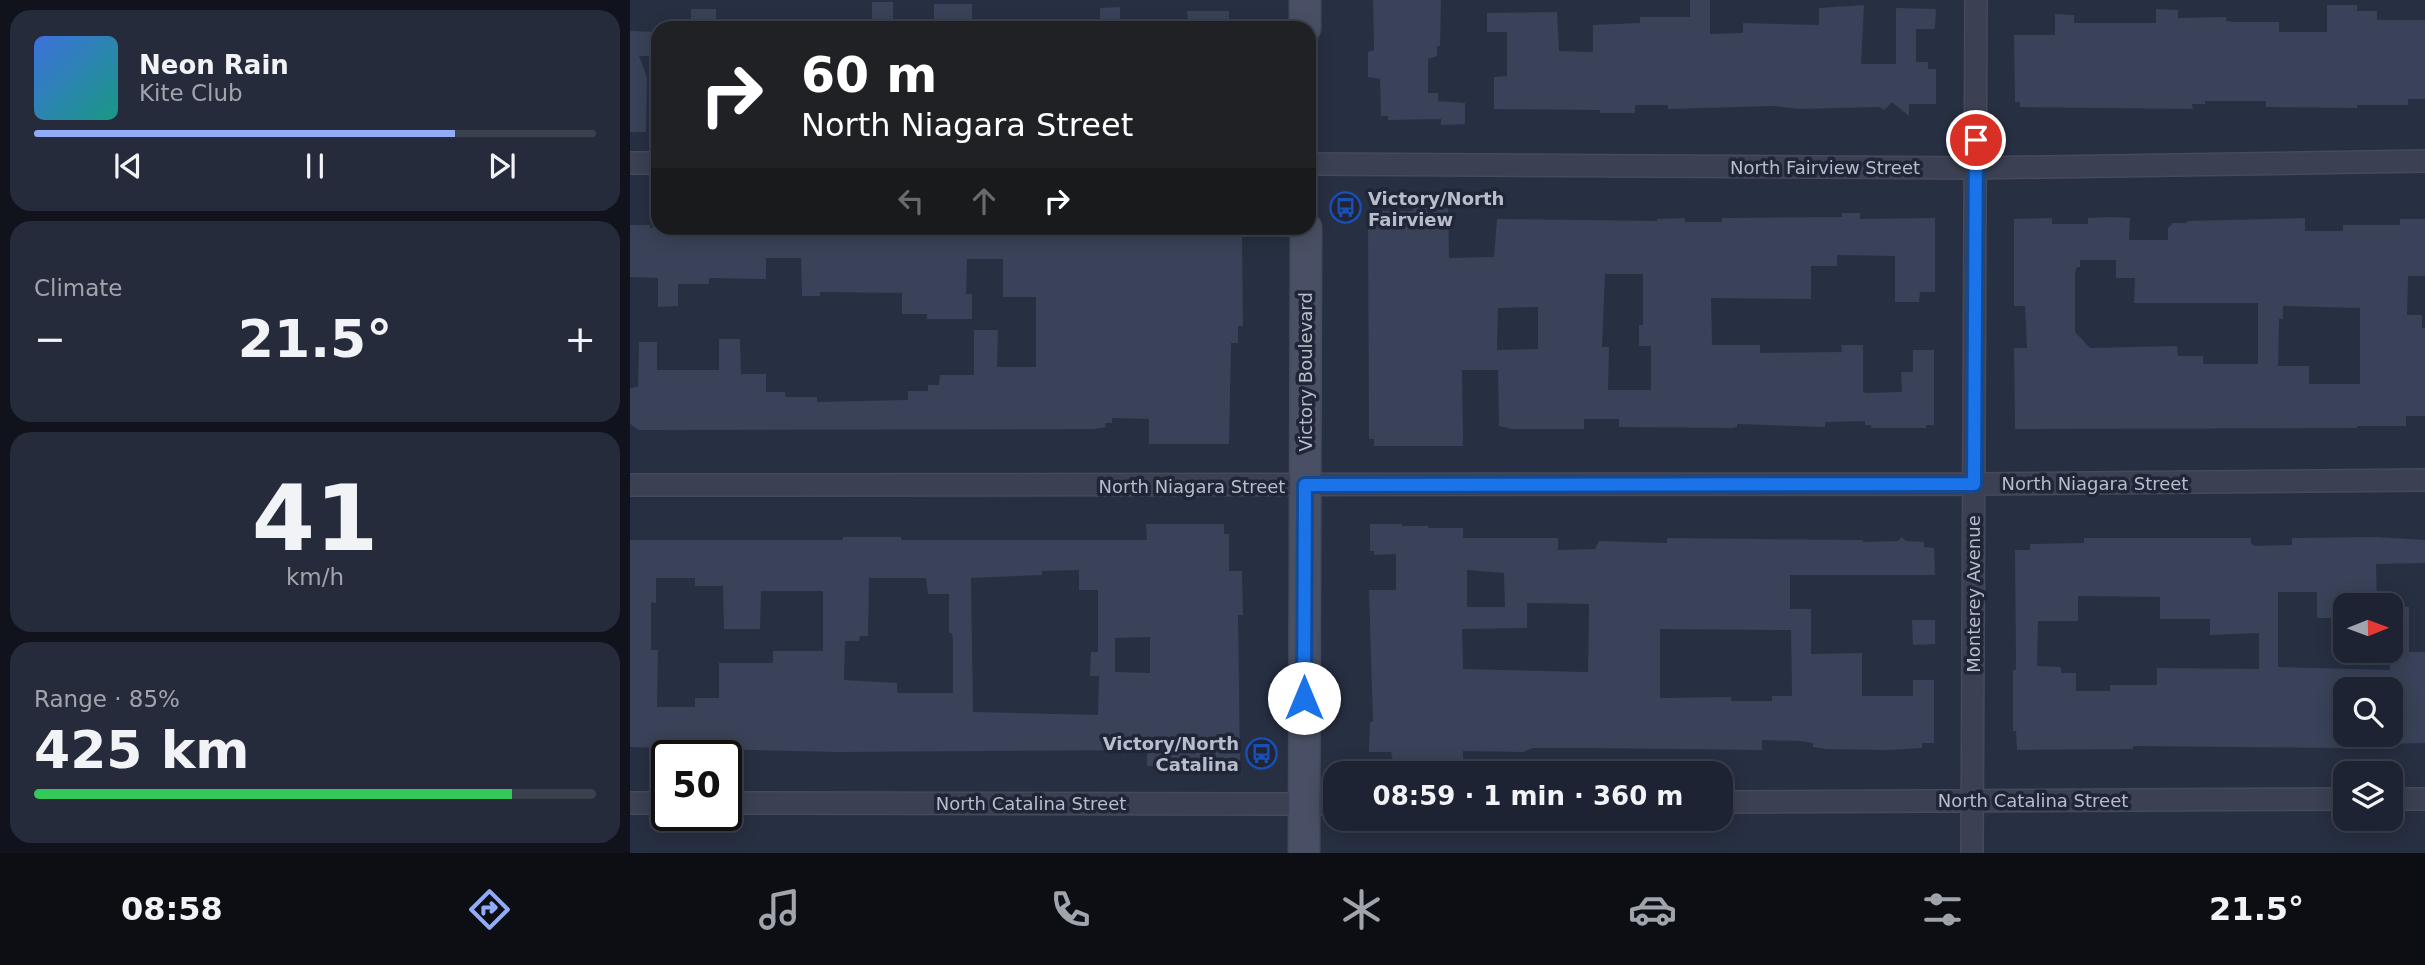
<!DOCTYPE html>
<html lang="en">
<head>
<meta charset="utf-8">
<style>
	:root { --surface:#1d2332; --page:#252b3a; --text:#f1f3f6; --muted:#a0a4ac; --line:#3b404d; --accent:#92abf7 }
	body { margin:0; font-family:"DejaVu Sans",sans-serif; background:var(--page); color:var(--text); height:100vh; display:flex; flex-direction:column; font-size:26px; white-space:nowrap }
	* { box-sizing:border-box; margin:0 }
	p { font-size:23px; color:var(--muted) }
	.icon { flex:none; width:38px; height:38px; fill:none; stroke:currentColor; stroke-width:2; stroke-linecap:round; stroke-linejoin:round }
	.map { position:relative; flex:1; overflow:hidden }
	.side { display:flex; flex-direction:column; gap:10px; padding:10px; background:#10131c; width:630px }
	.side>* { flex:none }
	.guide { position:absolute; left:21px; top:21px; width:665px; height:214px; border-radius:21px; box-shadow:0 4px 18px #0003,0 0 0 2px var(--line); background:#202124; color:#fff; overflow:hidden }
	.needle { width:46px; rotate:89deg }
	.fabs { position:absolute; left:1703px; top:593px; display:grid; gap:14px }
	.fabs a { display:grid; place-items:center; width:70px; height:70px; border-radius:14px; background:var(--surface); box-shadow:0 4px 18px #0003,0 0 0 2px var(--line); font-size:35px }
	.speed { position:absolute; left:21px; top:740px; display:flex; gap:14px; font-size:35px; font-weight:700; text-align:center }
	.speed>* { display:grid; place-content:center; width:91px; height:91px; border-radius:50%; background:var(--surface); box-shadow:0 4px 18px #0003,0 0 0 2px var(--line); line-height:1 }
	.speed .limit { border:4px solid #111; border-radius:10px; background:#fff; color:#111 }
	.pin { position:absolute; display:grid; place-items:center; width:60px; height:60px; color:#fff; margin:-30px; border:4px solid #fff; border-radius:50%; box-shadow:0 2px 7px #0007 }
	.me { position:absolute; width:77px; margin:-38px; rotate:0deg; stroke-linejoin:round; filter:drop-shadow(0 0 5px #0008) }
	.turn { display:flex; align-items:center; gap:24px; height:147px; padding:0 35px; font-size:32px }
	.turn .icon { width:91px; height:91px; stroke-width:2.5 }
	.turn b { display:block; font-size:49px; line-height:60px }
	.lanes { display:flex; align-items:center; height:66px; padding:0 35px; background:#0003; justify-content:center; gap:35px; direction:ltr }
	.lanes .off { opacity:.35 }
	.big { font-size:52px; font-weight:600; line-height:1.1 }
	.side .widget { flex:1; display:flex; flex-direction:column; justify-content:center; gap:10px; min-width:0; padding:0 24px; border-radius:21px; background:var(--page) }
	.side .dial { align-items:center; gap:0 }
	.dial b { font-size:91px; line-height:1 }
	.song { display:flex; align-items:center; gap:21px }
	.cover { width:84px; height:84px; border-radius:10px; background:linear-gradient(135deg,hsl(220 70% 55%),hsl(170 70% 35%)) }
	.played { height:7px; border-radius:4px; background:linear-gradient(90deg,var(--accent) 75%,var(--line) 75%) }
	.keys { display:flex; justify-content:space-around; direction:ltr }
	.heat { display:flex; justify-content:space-between; align-items:center; font-size:38px; direction:ltr }
	.charge { height:10px; border-radius:5px; background:linear-gradient(90deg,#34c759 85%,var(--line) 0) }
	.trip { position:absolute; left:693px; top:761px; width:410px; height:70px; border-radius:21px; background:var(--surface); box-shadow:0 4px 18px #0003,0 0 0 2px var(--line); font-weight:600; line-height:70px; text-align:center }
	.tab-bar { display:flex; height:112px; justify-content:space-around; align-items:center; background:#0c0e14; color:var(--muted) }
	.tab-bar .icon { width:49px; height:49px }
	.tab-bar .current { color:var(--accent) }
	.tab-bar b { font-size:32px; color:var(--text) }
	main { display:flex; flex:1; min-height:0 }
	.map>svg:first-child { display:block }
	.building { fill:#394258; fill-rule:evenodd }
	.lines { fill:none; stroke-linecap:round; stroke-linejoin:round }
	.street-casing { stroke:#454a5b; stroke-width:24 }
	.secondary-casing { stroke:#454a5b; stroke-width:33 }
	.street { stroke:#3b4152; stroke-width:21 }
	.secondary { stroke:#495065; stroke-width:30 }
	.route-casing { stroke:#114b97; stroke-width:18 }
	.route { stroke:#1a73e8; stroke-width:12 }
	.labels { text-anchor:middle; dominant-baseline:central; stroke-width:7; stroke-linejoin:round; paint-order:stroke }
	.street-label { font-size:18px; fill:#b8bdcc; stroke:#202637 }
	.poi-label { font-size:18px; font-weight:bold; fill:#b8bdcc; stroke:#202637; text-anchor:start }
</style>
</head>
<body>
<main>
<section class="side">
<div class="widget">
<div class="song"><i class="cover"></i><div><b>Neon Rain</b><p>Kite Club</p></div></div>
<div class="played"></div>
<div class="keys"><svg class="icon" aria-label="previous" viewBox="0 0 24 24"><path d="M18 5L8 12l10 7zM5 5v14"/></svg><svg class="icon" aria-label="pause" viewBox="0 0 24 24"><path d="M8 5v14M16 5v14"/></svg><svg class="icon" aria-label="next" viewBox="0 0 24 24"><path d="M6 5l10 7-10 7zM19 5v14"/></svg></div>
</div>
<div class="widget"><p>Climate</p>
<div class="heat"><a>−</a><b class="big">21.5°</b><a>+</a></div>
</div>
<div class="widget dial"><b>41</b><p>km/h</p></div>
<div class="widget"><p>Range · 85%</p><b class="big">425 km</b><div class="charge"></div></div>
</section>
<div class="map">
<svg width="1795" height="853" viewBox="0 0 1795 853">
	<rect width="100%" height="100%" fill="#272f42"/>
	<path class="building" d="M 743,0 L 811,0 L 810,46 L 807,46 L 807,56 L 798,59 L 798,93 L 808,93 L 808,101 L 835,103 L 835,124 L 811,125 L 811,119 L 758,120 L 758,116 L 751,116 L 750,79 L 738,77 L 738,52 L 744,50 L 744,47 Z
		M 1060,0 L 1080,0 L 1080,34 L 1113,33 L 1113,23 L 1189,25 L 1189,8 L 1234,5 L 1231,64 L 1266,64 L 1266,8 L 1306,9 L 1305,29 L 1286,29 L 1286,62 L 1298,62 L 1298,69 L 1306,69 L 1306,104 L 1279,104 L 1279,116 L 1262,102 L 1254,110 L 1249,107 L 1169,109 L 1143,106 L 1038,109 L 1038,105 L 1005,105 L 1005,113 L 970,113 L 970,110 L 864,109 L 864,77 L 877,76 L 877,32 L 857,32 L 857,13 L 927,12 L 929,51 L 963,52 L 963,25 L 1010,23 L 1010,17 L 1060,17 Z
		M 242,2 L 263,2 L 263,28 L 242,28 Z
		M 304,4 L 342,4 L 342,28 L 304,28 Z
		M 1697,5 L 1727,5 L 1727,11 L 1747,11 L 1747,20 L 1795,20 L 1795,99 L 1778,99 L 1778,105 L 1727,105 L 1727,108 L 1636,107 L 1636,101 L 1575,101 L 1575,104 L 1562,104 L 1563,109 L 1390,107 L 1390,102 L 1385,102 L 1384,35 L 1425,35 L 1425,14 L 1444,15 L 1444,23 L 1526,23 L 1526,9 L 1548,10 L 1548,18 L 1596,17 L 1596,21 L 1606,22 L 1649,22 L 1649,32 L 1697,32 Z
		M 490,7 L 490,28 L 470,28 L 470,8 Z
		M 61,9 L 86,9 L 86,28 L 61,28 Z
		M 557,11 L 599,11 L 599,28 L 558,28 Z
		M 0,31 L 27,32 L 27,56 L 9,56 L 17,77 L 16,132 L 0,132 Z
		M 784,202 L 818,202 L 819,258 L 864,257 L 867,219 L 1027,221 L 1027,219 L 1055,218 L 1055,222 L 1092,222 L 1092,218 L 1212,217 L 1212,213 L 1230,213 L 1230,219 L 1305,218 L 1305,292 L 1290,292 L 1289,302 L 1265,302 L 1265,256 L 1207,255 L 1207,266 L 1181,266 L 1181,299 L 1081,298 L 1082,345 L 1130,345 L 1130,353 L 1212,352 L 1211,345 L 1233,345 L 1233,392 L 1237,393 L 1272,392 L 1271,372 L 1283,372 L 1283,350 L 1304,350 L 1304,425 L 1296,425 L 1296,428 L 1241,428 L 1241,425 L 1235,425 L 1235,421 L 1195,422 L 1195,427 L 1107,424 L 1107,427 L 1103,428 L 989,427 L 989,419 L 954,419 L 954,429 L 882,429 L 869,426 L 868,370 L 832,370 L 833,446 L 744,446 L 744,439 L 739,439 L 739,428 L 738,215 L 747,215 L 747,211 L 783,211 ZM 975,274 L 1013,274 L 1013,325 L 1009,325 L 1009,346 L 1021,346 L 1021,390 L 978,390 L 979,347 L 972,347 ZM 908,307 L 908,349 L 867,350 L 868,308 Z
		M 1481,217 L 1500,218 L 1499,240 L 1538,240 L 1538,228 L 1543,223 L 1557,223 L 1557,221 L 1675,218 L 1675,231 L 1713,231 L 1713,225 L 1770,225 L 1770,219 L 1795,219 L 1795,276 L 1778,276 L 1777,315 L 1792,315 L 1792,328 L 1795,328 L 1795,416 L 1776,416 L 1776,426 L 1727,426 L 1727,428 L 1385,429 L 1384,348 L 1397,348 L 1395,306 L 1384,306 L 1384,219 L 1422,218 L 1422,224 L 1458,224 L 1458,218 ZM 1450,260 L 1486,260 L 1486,278 L 1505,278 L 1504,303 L 1628,303 L 1628,364 L 1573,364 L 1573,356 L 1548,356 L 1547,346 L 1460,348 L 1445,332 L 1445,273 L 1447,267 L 1450,267 ZM 1653,306 L 1730,308 L 1730,384 L 1679,384 L 1679,366 L 1648,366 L 1649,319 L 1653,319 Z
		M 0,225 L 20,225 L 20,228 L 612,228 L 613,326 L 608,326 L 608,343 L 601,343 L 599,444 L 519,444 L 519,419 L 482,418 L 482,423 L 475,423 L 476,427 L 465,429 L 9,430 L 0,424 L 0,388 L 8,387 L 9,342 L 27,342 L 27,370 L 89,370 L 89,339 L 110,339 L 111,374 L 136,374 L 136,392 L 155,392 L 155,397 L 187,397 L 187,402 L 278,400 L 278,391 L 298,391 L 298,385 L 309,385 L 310,375 L 344,375 L 344,330 L 368,330 L 367,367 L 406,367 L 406,297 L 373,297 L 373,259 L 337,259 L 336,294 L 342,294 L 342,319 L 297,319 L 297,314 L 272,314 L 272,293 L 190,292 L 190,296 L 172,296 L 171,258 L 136,258 L 136,279 L 79,278 L 79,284 L 48,284 L 48,306 L 28,307 L 28,278 L 0,277 Z
		M 516,524 L 594,524 L 594,534 L 599,534 L 599,571 L 612,571 L 613,615 L 608,615 L 610,765 L 517,766 L 517,750 L 207,752 L 0,747 L 0,540 L 213,540 L 213,537 L 271,537 L 271,540 L 517,540 ZM 449,570 L 449,590 L 468,590 L 468,652 L 461,652 L 460,676 L 469,676 L 468,715 L 343,712 L 341,578 L 412,575 L 412,571 ZM 26,578 L 65,578 L 65,586 L 93,586 L 94,629 L 130,629 L 131,591 L 193,591 L 193,651 L 143,651 L 143,663 L 89,663 L 89,698 L 65,698 L 65,707 L 27,707 L 28,650 L 21,650 L 21,602 L 26,603 ZM 239,578 L 296,578 L 298,594 L 319,594 L 319,633 L 322,633 L 323,642 L 323,693 L 267,693 L 267,683 L 214,680 L 215,641 L 229,641 L 230,636 L 238,636 ZM 520,637 L 520,673 L 485,672 L 485,638 Z
		M 740,524 L 772,524 L 772,526 L 799,526 L 798,528 L 833,528 L 833,538 L 928,538 L 928,550 L 965,549 L 969,541 L 1037,543 L 1037,538 L 1233,540 L 1233,542 L 1268,541 L 1272,537 L 1276,541 L 1294,542 L 1294,547 L 1304,548 L 1305,575 L 1160,575 L 1160,609 L 1181,609 L 1181,654 L 1232,653 L 1232,696 L 1283,696 L 1283,680 L 1304,680 L 1304,743 L 1292,743 L 1292,748 L 1258,750 L 1195,749 L 1183,747 L 1183,743 L 1170,741 L 1132,740 L 1132,750 L 953,748 L 903,748 L 893,752 L 833,751 L 833,765 L 782,765 L 782,761 L 763,761 L 761,752 L 739,752 L 740,722 L 743,722 L 739,590 L 766,590 L 766,554 L 744,555 L 744,551 L 740,551 ZM 837,570 L 874,573 L 875,607 L 837,607 ZM 897,603 L 959,604 L 958,672 L 833,669 L 832,629 L 897,628 ZM 1030,629 L 1161,630 L 1162,696 L 1142,696 L 1142,701 L 1101,701 L 1101,697 L 1030,698 Z
		M 1746,537 L 1795,540 L 1795,563 L 1746,564 L 1747,602 L 1707,602 L 1708,618 L 1687,618 L 1687,592 L 1648,592 L 1648,667 L 1760,670 L 1760,607 L 1779,607 L 1779,652 L 1795,652 L 1795,743 L 1760,744 L 1760,690 L 1715,690 L 1715,748 L 1503,746 L 1503,749 L 1387,750 L 1386,731 L 1383,731 L 1383,670 L 1386,670 L 1385,550 L 1400,550 L 1400,544 L 1454,543 L 1454,538 L 1621,538 L 1621,544 L 1625,546 L 1662,545 L 1662,538 ZM 1448,596 L 1530,597 L 1530,619 L 1580,619 L 1580,635 L 1629,633 L 1629,669 L 1527,668 L 1527,685 L 1480,685 L 1480,691 L 1446,691 L 1446,673 L 1431,673 L 1431,667 L 1407,666 L 1408,621 L 1448,621 Z
		M 1282,620 L 1305,620 L 1305,644 L 1283,645 Z"/>
	<g class="lines">
		<defs>
			<path id="street" d="M 0,163 L 28,163
				M 679,164 L 1346,168 L 1795,161
				M 0,485 L 1344,484 L 1795,480
				M 1760,799 L 1795,799
				M 1090,802 L 1715,799
				M 0,803 L 37,803
				M 96,803 L 705,804
				M 1342,853 L 1346,0"/>
			<path id="secondary" d="M 675,0 L 675,28
				M 674,853 L 676,228"/>
		</defs>
		<use href="#street" class="street-casing"/>
		<use href="#secondary" class="secondary-casing"/>
		<use href="#street" class="street"/>
		<use href="#secondary" class="secondary"/>
	</g>
	<g class="lines">
		<defs>
			<path id="route" d="M 674,698 L 675,485 L 1344,484 L 1346,140"/>
		</defs>
		<use href="#route" class="route-casing"/>
		<use href="#route" class="route"/>
	</g>
	<defs>
		<symbol id="bus-ring" viewBox="-11 -11 22 22"><circle r="9.5" fill="#202637" stroke="#1a4fb4" stroke-width="1.5"/><path d="M-5-6H5V4H4V6H2V4H-2V6H-4V4H-5ZM-3.5-4V0h7V-4ZM-3.5 1.2v1.5H-2V1.2ZM2 1.2v1.5H3.5V1.2Z" fill="#1a4fb4"/></symbol>
	</defs>
	<g fill-rule="evenodd">
		<use href="#bus-ring" x="698" y="190" width="35" height="35"/>
		<use href="#bus-ring" x="614" y="736" width="35" height="35"/>
	</g>
	<g class="labels">
		<g class="street-label">
			<text x="1195" y="167">North Fairview Street</text>
			<text transform="translate(675 372) rotate(-90)">Victory Boulevard</text>
			<text x="1465" y="483">North Niagara Street</text>
			<text x="562" y="486">North Niagara Street</text>
			<text transform="translate(1343 594) rotate(-90)">Monterey Avenue</text>
			<text x="1403" y="800">North Catalina Street</text>
			<text x="401" y="803">North Catalina Street</text>
		</g>
		<g class="poi-label">
			<text x="738" y="198">Victory/North<tspan x="738" dy="21">Fairview</tspan></text>
			<text x="609" y="743" text-anchor="end">Victory/North<tspan x="609" dy="21">Catalina</tspan></text>
		</g>
	</g>
</svg>
<div class="fabs">
<a><svg class="needle" viewBox="-14 -14 28 28"><path d="M0-13l5 13h-10z" fill="#e53935"/><path d="M0 13l5-13h-10z" fill="#a0a4ac"/></svg></a>
<a><svg class="icon" aria-label="search" viewBox="0 0 24 24"><circle cx="10" cy="10" r="6"/><path d="M15 15l6 6"/></svg></a>
<a><svg class="icon" aria-label="layers" viewBox="0 0 24 24"><path d="M12 4l9 5-9 5-9-5zM3 14l9 5 9-5"/></svg></a>
</div>
<div class="speed"><div class="limit">50</div></div>
<div class="pin" style="left:1346px;top:140px;background:#d93025"><svg class="icon" aria-label="arrive" viewBox="0 0 24 24"><path d="M6 21V4h12l-3 4 3 4H6"/></svg></div>
<svg class="me" style="left:674px;top:698px" viewBox="-20 -20 40 40"><circle r="19" fill="#fff"/><path d="M0-13L10 11 0 6-10 11z" fill="#1a73e8"/></svg>
<div class="trip">08:59 · 1 min · 360 m</div>
<div class="guide">
<div class="turn"><svg class="icon" aria-label="right" viewBox="0 0 24 24"><path d="M7 20v-9h11M14 6l5 5-5 5"/></svg><div><b>60 m</b>North Niagara Street</div></div>
<div class="lanes"><svg class="icon off" aria-label="left" viewBox="0 0 24 24"><path d="M17 20v-9H6M10 6l-5 5 5 5"/></svg><svg class="icon off" aria-label="ahead" viewBox="0 0 24 24"><path d="M12 20V5M6 11l6-6 6 6"/></svg><svg class="icon" aria-label="right" viewBox="0 0 24 24"><path d="M7 20v-9h11M14 6l5 5-5 5"/></svg></div>
</div>
</div>
</main>
<nav class="tab-bar">
<b>08:58</b>
<svg class="icon current" aria-label="directions" viewBox="0 0 24 24"><path d="M12 3l9 9-9 9-9-9zM9 14v-3h6M13 9l2 2-2 2"/></svg>
<svg class="icon" aria-label="music" viewBox="0 0 24 24"><path d="M9 18V5l10-2v13"/><circle cx="6" cy="18" r="3"/><circle cx="16" cy="16" r="3"/></svg>
<svg class="icon" aria-label="phone" viewBox="0 0 24 24"><path d="M5 4h4l2 5-3 2q2 4 5 5l2-3 5 2v4C11 20 4 13 5 4z"/></svg>
<svg class="icon" aria-label="climate" viewBox="0 0 24 24"><path d="M12 3v18M4 7l16 10M4 17L20 7"/></svg>
<svg class="icon" aria-label="car" viewBox="0 0 24 24"><path d="M5 17H2v-5l4-1 3-4h7l3 4 3 1v5h-3M9 17h6M6 11h13"/><circle cx="7" cy="17" r="2"/><circle cx="17" cy="17" r="2"/></svg>
<svg class="icon" aria-label="filters" viewBox="0 0 24 24"><path d="M4 7h16M4 17h16"/><circle cx="9" cy="7" r="2"/><circle cx="15" cy="17" r="2"/></svg>
<b>21.5°</b>
</nav>
</body>
</html>
